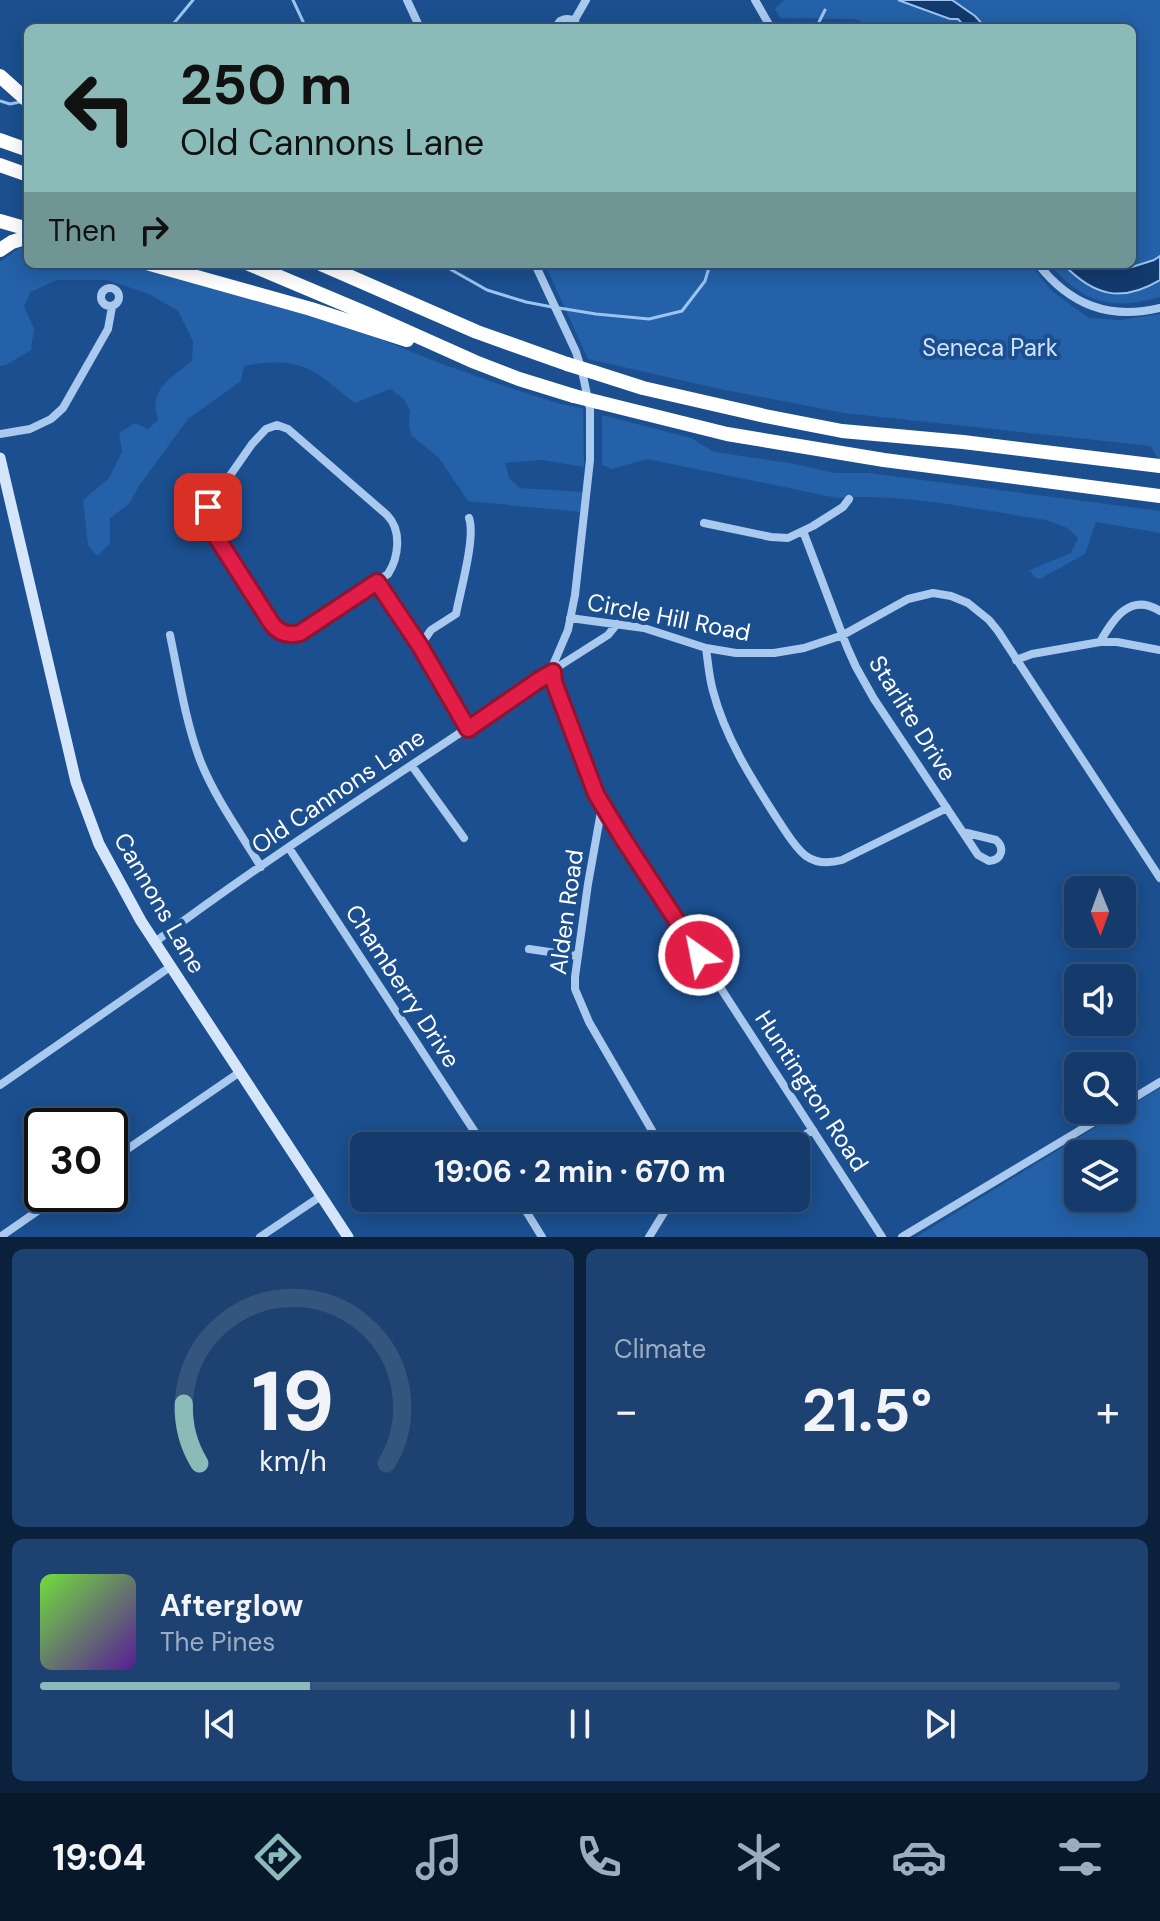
<!DOCTYPE html>
<html lang="en">
<head>
<meta charset="utf-8">
<style>
	:root { --surface:#143b6b; --page:#1d4271; --text:#f1f3f6; --muted:#9dadc1; --line:#33557e; --accent:#8bbbb9 }
	body { margin:0; font-family:"DM Sans",sans-serif; background:var(--page); color:var(--text); height:100vh; display:flex; flex-direction:column; font-size:30px; white-space:nowrap }
	* { box-sizing:border-box; margin:0 }
	p { font-size:26px; color:var(--muted) }
	.icon { flex:none; width:44px; height:44px; fill:none; stroke:currentColor; stroke-width:2; stroke-linecap:round; stroke-linejoin:round }
	.map { position:relative; height:1237px; overflow:hidden }
	.panel { display:flex; flex-direction:column; gap:12px; padding:12px; background:#0b203b; flex:1 }
	.panel>* { flex:none }
	.hud { position:absolute; left:24px; top:24px; width:1112px; height:244px; border-radius:12px; box-shadow:0 4px 20px #0003,0 0 0 2px var(--line); background:#8bbbb9; color:#111; overflow:hidden }
	.needle { width:52px; rotate:179deg }
	.buttons { position:absolute; left:1064px; top:876px; display:grid; gap:16px }
	.buttons a { display:grid; place-items:center; width:72px; height:72px; border-radius:12px; background:var(--surface); box-shadow:0 4px 20px #0003,0 0 0 2px var(--line); font-size:40px }
	.speed { position:absolute; left:24px; top:1108px; display:flex; gap:16px; font-size:40px; font-weight:700; text-align:center }
	.speed>* { display:grid; place-content:center; width:104px; height:104px; border-radius:50%; background:var(--surface); box-shadow:0 4px 20px #0003,0 0 0 2px var(--line); line-height:1 }
	.speed .limit { border:4px solid #111; border-radius:12px; background:#fff; color:#111 }
	.pin { position:absolute; display:grid; place-items:center; width:68px; height:68px; color:#fff; margin:-34px; border-radius:16px; box-shadow:0 4px 12px #0006 }
	.me { position:absolute; width:88px; margin:-44px; rotate:327deg; stroke-linejoin:round; filter:drop-shadow(0 0 6px #0008) }
	.turn { display:flex; align-items:center; gap:28px; height:168px; padding:0 24px; font-size:36px }
	.turn .icon { width:104px; height:104px; stroke-width:2.5 }
	.turn b { display:block; font-size:56px; line-height:68px }
	.then { display:flex; align-items:center; height:76px; padding:0 24px; background:#0003; gap:16px; font-size:30px }
	.big { font-size:60px; font-weight:700; line-height:1.1 }
	.panel .widget { flex:1; display:flex; flex-direction:column; justify-content:center; gap:12px; min-width:0; padding:0 28px; border-radius:12px; background:var(--page) }
	.panel .dial { align-items:center; gap:0 }
	.dial svg { height:208px; overflow:visible; fill:none; stroke:var(--line); stroke-width:7; stroke-linecap:round; text-anchor:middle }
	.dial text { fill:var(--text); stroke:none }
	.song { display:flex; align-items:center; gap:24px }
	.cover { width:96px; height:96px; border-radius:12px; background:linear-gradient(135deg,hsl(100 70% 55%),hsl(270 70% 35%)) }
	.played { height:8px; border-radius:4px; background:linear-gradient(90deg,var(--accent) 25%,var(--line) 25%) }
	.keys { display:flex; justify-content:space-around; direction:ltr }
	.heat { display:flex; justify-content:space-between; align-items:center; font-size:44px; direction:ltr }
	.panel .tiles { flex:1; display:grid; gap:12px; grid-template-columns:1fr 1fr }
	.widget:last-child { grid-column:span 2 }
	.trip { position:absolute; left:350px; top:1132px; width:460px; height:80px; border-radius:12px; background:var(--surface); box-shadow:0 4px 20px #0003,0 0 0 2px var(--line); font-weight:700; line-height:80px; text-align:center }
	.dock { display:flex; height:128px; justify-content:space-around; align-items:center; background:#08182b; color:var(--muted) }
	.dock .icon { width:56px; height:56px }
	.dock .on { color:var(--accent) }
	.dock b { font-size:36px; color:var(--text) }
	.map>svg:first-child { display:block }
	.green { fill:#2461a8; fill-rule:evenodd }
	.water { fill:#123a6d; stroke:#9cc4f0; stroke-width:2 }
	.lines { fill:none; stroke-linecap:round; stroke-linejoin:round }
	.stream { stroke:#9cc4f0; stroke-width:3 }
	.minor { stroke:#a9c9ee; stroke-width:8 }
	.secondary { stroke:#d6e6fa; stroke-width:11 }
	.motorway { stroke:#fff; stroke-width:14 }
	.motorway-bridge { stroke:#fff; stroke-width:14 }
	.route-casing { stroke:#92132f; stroke-width:20 }
	.route { stroke:#e11d48; stroke-width:14 }
	.labels { text-anchor:middle; dominant-baseline:central; stroke-width:8; stroke-linejoin:round; paint-order:stroke }
	.park-label { font-size:24px; fill:#cfe3fa; stroke:#1b4f8f }
	.street-label { font-size:24px; fill:#fff; stroke:#1b4f8f }
</style>
</head>
<body>
<div class="map">
<svg width="1160" height="1237" viewBox="0 0 1160 1237">
	<rect width="100%" height="100%" fill="#1b4f8f"/>
	<path class="green" d="M 784,0 L 1160,0 L 1160,297 C 1110,311 1084,303 1049,264 L 1132,264 L 1132,28 L 878,28 L 855,19 L 780,18 L 775,9 Z
		M 28,247 L 28,264 L 129,264 L 350,327 L 442,364 L 516,390 L 561,404 L 583,408 L 584,467 L 542,460 L 505,463 L 509,478 L 520,488 L 583,492 L 581,512 L 468,501 L 439,458 L 411,435 L 409,423 L 410,411 L 404,399 L 390,389 L 355,403 C 342,394 322,375 308,369 C 288,360 265,362 244,366 L 241,381 L 188,419 L 139,486 L 129,504 L 110,518 L 110,543 L 97,556 L 88,545 L 83,500 L 109,478 L 122,452 L 119,433 L 135,423 L 148,429 L 158,420 C 148,388 171,379 192,361 L 193,341 L 178,311 L 149,294 L 107,280 L 57,280 L 31,292 L 24,306 L 34,329 L 31,350 L 6,365 L 0,366 L 0,262 L 19,248 Z
		M 557,264 L 1030,264 L 1052,291 L 1089,318 L 1120,320 L 1160,314 L 1160,463 L 1151,446 L 844,413 L 715,388 L 588,359 L 548,271 Z
		M 602,415 L 691,438 L 714,452 L 790,463 L 835,473 L 869,473 L 1160,511 L 1160,533 L 1096,522 L 1085,554 L 1040,579 L 1034,577 L 1030,570 L 1071,553 L 1078,538 L 1067,528 L 1046,520 C 980,510 903,493 837,498 L 647,459 L 612,469 L 602,465 Z
		M 1160,1088 L 1160,1237 L 916,1237 ZM 1078,1154 L 1122,1154 L 1122,1198 L 1078,1198 Z"/>
	<path class="water" d="M 898,0 L 952,0 L 975,16 L 986,28 L 966,28 L 958,19 L 950,19 Z
		M 1160,256 L 1160,280 C 1121,303 1094,296 1063,264 L 1100,264 L 1109,268 L 1132,267 L 1154,260 Z"/>
	<g class="lines">
		<path class="stream" d="M 293,0 L 306,28
			M 170,28 L 193,0
			M 816,28 L 825,10
			M 0,101 L 10,104 L 20,102
			M 441,264 L 487,290 L 526,302 L 552,307
			M 559,308 L 596,314 L 649,319 L 682,311 L 705,281 L 710,264"/>
		<path class="minor" d="M 407,0 L 420,28
			M 755,0 L 771,28
			M 574,21 L 586,0
			M 555,28 L 560,21 C 568,17 575,19 578,28
			M 535,264 L 576,352 L 582,371 L 590,409 L 590,460 L 575,595 L 568,630 L 553,665 L 554,682 L 596,794 L 602,805 L 882,1237
			M 1038,264 C 1070,305 1109,320 1160,308
			M101 297a9 9 0 1 1 18 0a9 9 0 1 1-18 0Z
			M 277,425 L 288,429 L 387,515 C 402,530 399,557 388,574 L 300,633 C 288,636 279,633 272,624 L 210,527 L 207,518 L 208,507 L 252,444 L 266,429 Z
			M 0,434 L 30,429 L 51,419 L 63,408 L 108,329 L 112,307
			M 704,523 L 771,537 L 788,538 L 813,526 L 843,507 L 849,499
			M 803,531 L 847,647 L 856,667 L 874,699 L 978,855 L 989,861 C 1002,860 1005,848 996,840 L 963,832
			M 377,582 L 420,646 L 468,729
			M 570,618 L 644,628 L 706,648 L 736,653 L 774,653 L 804,648 L 843,635 L 908,599 L 933,593 L 951,596 L 968,603 L 989,620 L 998,631 L 1160,878
			M 170,635 C 179,677 185,720 200,760 C 215,798 240,832 261,867
			M 1100,642 L 1117,642 L 1160,650
			M 420,646 L 431,630 L 456,614 C 460,592 476,537 469,518
			M 706,648 C 708,662 709,677 713,691 C 725,737 751,778 776,817 C 785,830 794,847 806,856 C 817,864 831,863 842,860 L 947,808
			M 1016,660 L 1032,654 L 1100,642 C 1113,619 1130,592 1160,611
			M 553,670 L 608,635 L 617,624
			M 412,766 L 464,838
			M 602,806 L 588,884 L 575,977 L 575,989 L 589,1022 L 661,1146
			M 289,848 L 484,1146
			M 155,942 C 279,849 411,767 539,680 L 553,672
			M 529,949 L 577,956
			M 0,1085 L 170,967
			M 1122,1105 L 1160,1082
			M 784,1146 L 813,1130
			M 110,1161 L 240,1072
			M 518,1198 L 542,1237
			M 0,1237 L 62,1194
			M 260,1237 L 321,1196
			M 649,1237 L 673,1198
			M 902,1237 L 1114,1110"/>
		<path class="secondary" d="M 0,458 L 76,782 L 99,844 L 141,921 L 348,1237"/>
		<path class="motorway" d="M 0,76 L 28,101
			M 0,140 L 28,150
			M 0,165 L 28,175
			M 0,221 L 28,229
			M 0,250 L 12,242 L 28,237
			M 150,264 L 311,309 L 407,340
			M 249,264 L 370,315 L 475,362 L 519,379 L 574,396
			M 321,264 L 477,332 L 567,364
			M 593,372 L 643,388 L 765,416 L 842,431 L 963,442 L 1160,466
			M 598,402 L 727,434 L 884,460 L 1160,496"/>
		<path class="motorway-bridge" d="M 567,364 L 593,372
			M 574,396 L 598,402"/>
	</g>
	<g class="lines">
		<defs>
			<path id="route" d="M 208,507 L 207,518 L 210,527 L 272,624 C 279,633 288,636 300,633 L 377,582 L 420,646 L 468,729 L 539,680 L 553,672 L 554,682 L 596,794 L 622,837 L 699,955"/>
		</defs>
		<use href="#route" class="route-casing"/>
		<use href="#route" class="route"/>
	</g>
	<g class="labels">
		<g class="park-label">
			<text x="990" y="347">Seneca Park</text>
		</g>
		<g class="street-label">
			<text transform="translate(669 617) rotate(11)">Circle Hill Road</text>
			<text transform="translate(913 718) rotate(58)">Starlite Drive</text>
			<text transform="translate(338 791) rotate(-34)">Old Cannons Lane</text>
			<text transform="translate(160 903) rotate(60)">Cannons Lane</text>
			<text transform="translate(566 912) rotate(-82)">Alden Road</text>
			<text transform="translate(403 986) rotate(57)">Chamberry Drive</text>
			<text transform="translate(812 1091) rotate(57)">Huntington Road</text>
		</g>
	</g>
</svg>
<div class="buttons">
<a><svg class="needle" viewBox="-14 -14 28 28"><path d="M0-13l5 13h-10z" fill="#e53935"/><path d="M0 13l5-13h-10z" fill="#9dadc1"/></svg></a>
<a><svg class="icon" aria-label="sound" viewBox="0 0 24 24"><path d="M4 9h4l5-4v14l-5-4H4zM17 9q2 3 0 6"/></svg></a>
<a><svg class="icon" aria-label="search" viewBox="0 0 24 24"><circle cx="10" cy="10" r="6"/><path d="M15 15l6 6"/></svg></a>
<a><svg class="icon" aria-label="layers" viewBox="0 0 24 24"><path d="M12 4l9 5-9 5-9-5zM3 14l9 5 9-5"/></svg></a>
</div>
<div class="speed"><div class="limit">30</div></div>
<div class="pin" style="left:208px;top:507px;background:#d93025"><svg class="icon" aria-label="arrive" viewBox="0 0 24 24"><path d="M6 21V4h12l-3 4 3 4H6"/></svg></div>
<svg class="me" style="left:699px;top:955px" viewBox="-20 -20 40 40"><circle r="17" fill="#e11d48" stroke="#fff" stroke-width="3"/><path d="M0-11L8 9 0 5-8 9z" fill="#fff"/></svg>
<div class="trip">19:06 · 2 min · 670 m</div>
<div class="hud">
<div class="turn"><svg class="icon" aria-label="left" viewBox="0 0 24 24"><path d="M17 20v-9H6M10 6l-5 5 5 5"/></svg><div><b>250 m</b>Old Cannons Lane</div></div>
<div class="then">Then<svg class="icon" aria-label="right" viewBox="0 0 24 24"><path d="M7 20v-9h11M14 6l5 5-5 5"/></svg></div>
</div>
</div>
<section class="panel">
<div class="tiles">
<div class="widget dial"><svg viewBox="0 0 100 80">
<path d="M14 69A42 42 0 1 1 86 69"/>
<path d="M14 69A42 42 0 0 1 8 46" stroke="#8bbbb9"/>
<text x="50" y="56" font-size="32" font-weight="700">19</text>
<text x="50" y="72" font-size="11">km/h</text>
</svg></div>
<div class="widget"><p>Climate</p>
<div class="heat"><a>−</a><b class="big">21.5°</b><a>+</a></div>
</div>
<div class="widget">
<div class="song"><i class="cover"></i><div><b>Afterglow</b><p>The Pines</p></div></div>
<div class="played"></div>
<div class="keys"><svg class="icon" aria-label="previous" viewBox="0 0 24 24"><path d="M18 5L8 12l10 7zM5 5v14"/></svg><svg class="icon" aria-label="pause" viewBox="0 0 24 24"><path d="M8 5v14M16 5v14"/></svg><svg class="icon" aria-label="next" viewBox="0 0 24 24"><path d="M6 5l10 7-10 7zM19 5v14"/></svg></div>
</div>
</div>
</section>
<nav class="dock">
<b>19:04</b>
<svg class="icon on" aria-label="directions" viewBox="0 0 24 24"><path d="M12 3l9 9-9 9-9-9zM9 14v-3h6M13 9l2 2-2 2"/></svg>
<svg class="icon" aria-label="music" viewBox="0 0 24 24"><path d="M9 18V5l10-2v13"/><circle cx="6" cy="18" r="3"/><circle cx="16" cy="16" r="3"/></svg>
<svg class="icon" aria-label="phone" viewBox="0 0 24 24"><path d="M5 4h4l2 5-3 2q2 4 5 5l2-3 5 2v4C11 20 4 13 5 4z"/></svg>
<svg class="icon" aria-label="climate" viewBox="0 0 24 24"><path d="M12 3v18M4 7l16 10M4 17L20 7"/></svg>
<svg class="icon" aria-label="car" viewBox="0 0 24 24"><path d="M5 17H2v-5l4-1 3-4h7l3 4 3 1v5h-3M9 17h6M6 11h13"/><circle cx="7" cy="17" r="2"/><circle cx="17" cy="17" r="2"/></svg>
<svg class="icon" aria-label="filters" viewBox="0 0 24 24"><path d="M4 7h16M4 17h16"/><circle cx="9" cy="7" r="2"/><circle cx="15" cy="17" r="2"/></svg>
</nav>
</body>
</html>
